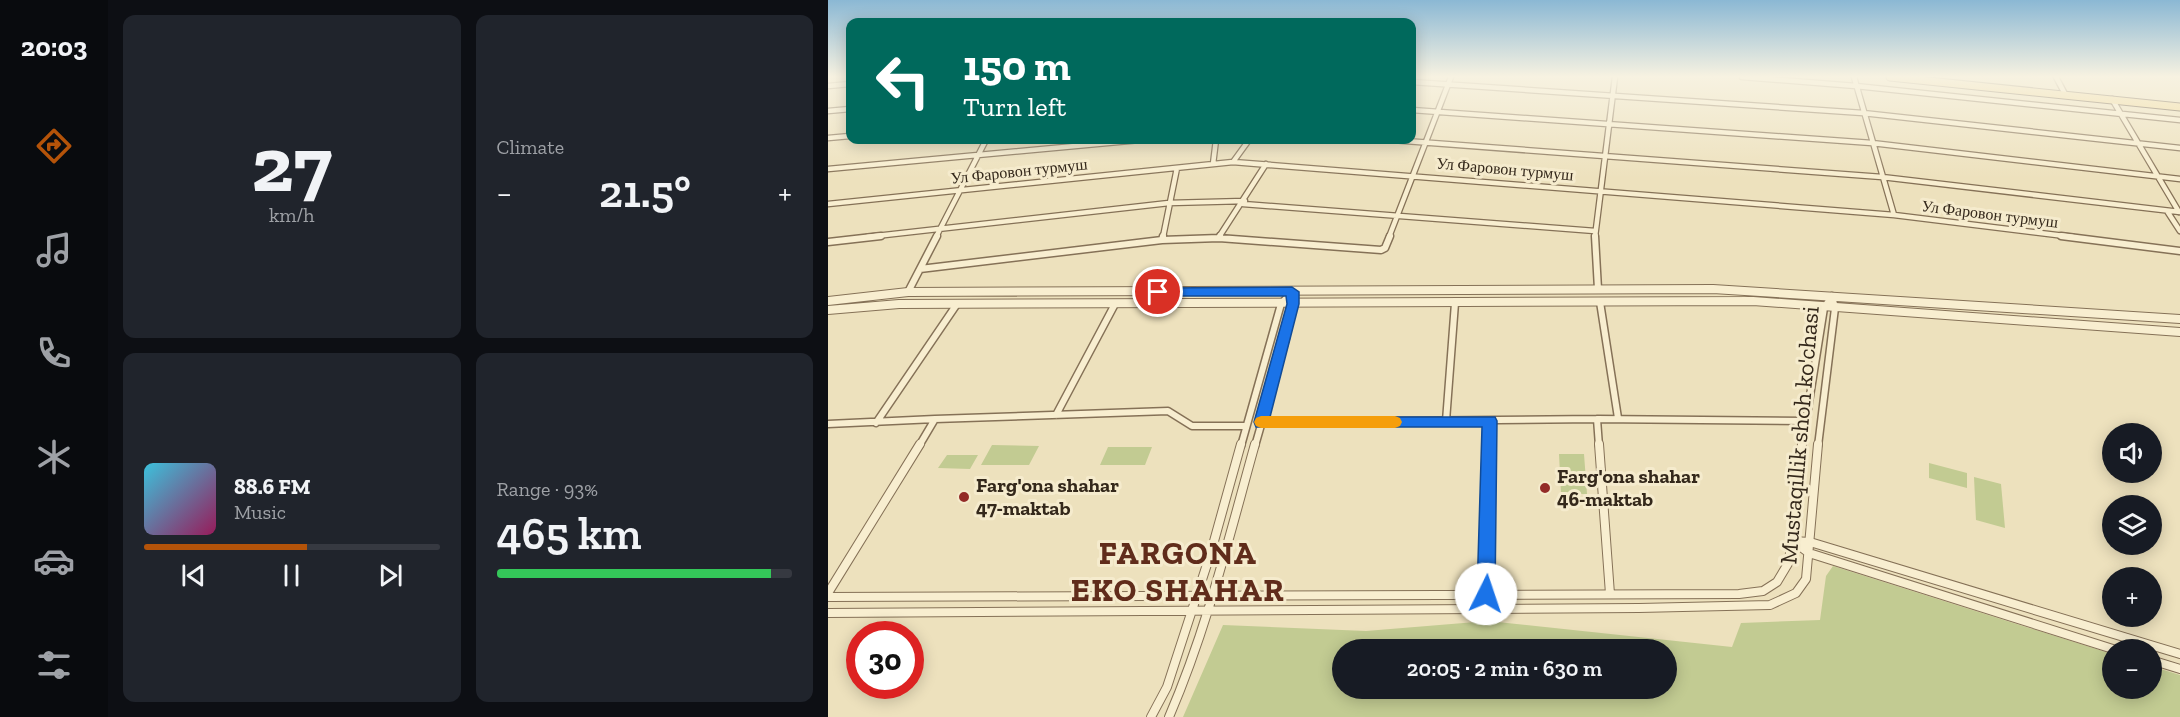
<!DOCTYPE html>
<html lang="en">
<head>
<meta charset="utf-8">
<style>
	:root { --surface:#171b24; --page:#20242c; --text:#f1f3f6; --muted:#9ea1a6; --line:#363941; --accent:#b45309 }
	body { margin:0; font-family:"Zilla Slab",serif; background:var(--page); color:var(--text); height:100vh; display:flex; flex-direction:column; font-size:22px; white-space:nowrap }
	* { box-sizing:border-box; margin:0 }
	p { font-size:20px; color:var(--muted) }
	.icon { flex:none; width:33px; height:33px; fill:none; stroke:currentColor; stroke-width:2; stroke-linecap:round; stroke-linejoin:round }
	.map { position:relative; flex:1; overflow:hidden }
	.panel { display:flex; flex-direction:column; gap:15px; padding:15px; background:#0d0f14; width:720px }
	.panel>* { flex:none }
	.banner { position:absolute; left:18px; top:18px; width:570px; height:126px; border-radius:12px; box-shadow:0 3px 15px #0003; background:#00695c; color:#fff; overflow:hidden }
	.fabs { position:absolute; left:1274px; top:423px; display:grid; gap:12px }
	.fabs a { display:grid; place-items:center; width:60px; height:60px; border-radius:50%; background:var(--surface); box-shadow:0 3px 15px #0003; font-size:30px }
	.speed { position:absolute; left:18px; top:621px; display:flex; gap:12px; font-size:30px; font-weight:700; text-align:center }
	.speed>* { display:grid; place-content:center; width:78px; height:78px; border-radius:50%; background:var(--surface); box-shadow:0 3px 15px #0003; line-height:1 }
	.speed .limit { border:9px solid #d22; background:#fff; color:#111 }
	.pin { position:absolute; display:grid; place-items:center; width:51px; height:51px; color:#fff; margin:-26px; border:3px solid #fff; border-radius:50%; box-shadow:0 2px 6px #0007 }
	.me { position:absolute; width:66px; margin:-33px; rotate:4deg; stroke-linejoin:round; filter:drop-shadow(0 0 4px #0008) }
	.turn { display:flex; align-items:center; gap:21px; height:126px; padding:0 18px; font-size:27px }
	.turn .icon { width:78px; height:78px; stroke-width:2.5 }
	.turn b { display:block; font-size:42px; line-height:51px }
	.big { font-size:45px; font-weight:600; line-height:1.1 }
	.panel .widget { flex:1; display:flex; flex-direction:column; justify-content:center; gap:9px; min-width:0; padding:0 21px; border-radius:12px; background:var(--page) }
	.panel .dial { align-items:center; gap:0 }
	.dial b { font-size:78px; line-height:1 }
	.song { display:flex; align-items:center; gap:18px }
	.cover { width:72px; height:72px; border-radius:9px; background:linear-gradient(135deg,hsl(190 70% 55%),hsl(330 70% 35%)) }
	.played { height:6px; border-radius:3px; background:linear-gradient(90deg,var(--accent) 55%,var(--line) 55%) }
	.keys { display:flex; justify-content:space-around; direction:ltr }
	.heat { display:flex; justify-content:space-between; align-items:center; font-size:33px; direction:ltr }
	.charge { height:9px; border-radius:4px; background:linear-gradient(90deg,#34c759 93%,var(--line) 0) }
	.panel .tiles { flex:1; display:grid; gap:15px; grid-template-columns:repeat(2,1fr) }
	.trip { position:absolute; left:504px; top:639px; width:345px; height:60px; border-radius:30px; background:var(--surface); box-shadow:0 3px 15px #0003; font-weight:600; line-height:60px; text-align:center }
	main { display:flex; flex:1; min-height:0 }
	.tab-bar { display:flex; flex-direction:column; width:108px; justify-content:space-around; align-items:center; background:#090b0e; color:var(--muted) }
	.tab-bar .icon { width:42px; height:42px }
	.tab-bar .current { color:var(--accent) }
	.tab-bar b { font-size:27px; color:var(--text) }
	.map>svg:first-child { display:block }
	.green { fill:#c2cb92; fill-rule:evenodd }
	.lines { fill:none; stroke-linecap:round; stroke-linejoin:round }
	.minor-far2-casing { stroke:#857157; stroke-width:7 }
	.minor-far1-casing { stroke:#857157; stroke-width:9 }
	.minor-casing { stroke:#857157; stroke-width:10 }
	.tertiary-casing { stroke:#857157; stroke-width:10 }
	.primary-casing { stroke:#523f2b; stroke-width:9 }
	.minor-far2 { stroke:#f8eed0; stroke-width:4.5 }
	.minor-far1 { stroke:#f8eed0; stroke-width:6 }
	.minor { stroke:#f8eed0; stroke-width:8 }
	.tertiary { stroke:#f8eed0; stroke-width:8 }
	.primary { stroke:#f1d894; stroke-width:7 }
	.route { fill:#1a73e8; stroke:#114b97; stroke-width:1.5 }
	.slow { fill:#f59e0b }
	.poi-dot { fill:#932b27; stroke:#f5ebcd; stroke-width:2 }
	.labels { text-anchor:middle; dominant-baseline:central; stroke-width:6; stroke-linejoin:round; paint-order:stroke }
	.far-street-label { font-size:16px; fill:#34281b; stroke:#f5ebcd }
	.poi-label { font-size:20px; font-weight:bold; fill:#34281b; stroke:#f5ebcd; text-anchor:start }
	.near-street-label { font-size:24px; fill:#34281b; stroke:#f5ebcd }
	.near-district-label { font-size:32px; font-weight:bold; letter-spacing:1.5px; fill:#602c1b; stroke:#f5ebcd }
</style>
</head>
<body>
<main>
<nav class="tab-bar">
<b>20:03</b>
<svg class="icon current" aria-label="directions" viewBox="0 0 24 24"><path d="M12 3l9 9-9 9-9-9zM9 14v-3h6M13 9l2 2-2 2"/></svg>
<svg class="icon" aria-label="music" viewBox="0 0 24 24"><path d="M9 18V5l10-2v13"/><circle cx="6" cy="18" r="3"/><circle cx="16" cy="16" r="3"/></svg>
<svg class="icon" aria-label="phone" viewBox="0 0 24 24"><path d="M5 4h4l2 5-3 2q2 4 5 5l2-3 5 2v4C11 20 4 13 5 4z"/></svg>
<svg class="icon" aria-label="climate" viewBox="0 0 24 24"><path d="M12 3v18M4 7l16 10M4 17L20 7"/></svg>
<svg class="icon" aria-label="car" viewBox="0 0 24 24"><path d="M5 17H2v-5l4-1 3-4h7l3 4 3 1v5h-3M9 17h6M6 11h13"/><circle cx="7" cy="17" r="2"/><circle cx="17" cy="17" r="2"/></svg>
<svg class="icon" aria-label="filters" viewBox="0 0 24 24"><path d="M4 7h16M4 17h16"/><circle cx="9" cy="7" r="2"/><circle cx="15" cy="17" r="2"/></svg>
</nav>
<section class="panel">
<div class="tiles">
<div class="widget dial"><b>27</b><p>km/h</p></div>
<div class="widget"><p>Climate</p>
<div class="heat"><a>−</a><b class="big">21.5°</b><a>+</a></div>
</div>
<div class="widget">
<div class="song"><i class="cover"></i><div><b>88.6 FM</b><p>Music</p></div></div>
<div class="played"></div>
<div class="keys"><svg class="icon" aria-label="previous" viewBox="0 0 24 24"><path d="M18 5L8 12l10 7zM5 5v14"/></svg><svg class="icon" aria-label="pause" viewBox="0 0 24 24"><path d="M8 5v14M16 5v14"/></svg><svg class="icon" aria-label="next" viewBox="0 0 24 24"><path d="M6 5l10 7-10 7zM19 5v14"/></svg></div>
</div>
<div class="widget"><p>Range · 93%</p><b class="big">465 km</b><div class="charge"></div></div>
</div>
</section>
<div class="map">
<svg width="1352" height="717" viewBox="0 0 1352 717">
	<rect width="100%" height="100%" fill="#ede1bd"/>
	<path class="green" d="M 164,445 L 211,446 L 201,465 L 153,465 Z
		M 280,447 L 324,447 L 317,465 L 272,465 Z
		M 731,454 L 756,454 L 759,494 L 733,494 Z
		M 119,455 L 150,455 L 142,469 L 110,468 Z
		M 1101,463 L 1139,473 L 1139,488 L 1101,478 Z
		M 1146,477 L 1173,484 L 1177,528 L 1148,520 Z
		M 1005,566 L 1284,654 L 1284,688 L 1323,688 L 1323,666 L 1352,675 L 1352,717 L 355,717 L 395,625 L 538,631 L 660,621 L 904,647 L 913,623 L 992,620 L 998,576 ZM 514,650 L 838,650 L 838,688 L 514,688 Z"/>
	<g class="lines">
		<defs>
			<path id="minor-far2" d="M 914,77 L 1028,86 L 1352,120
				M 1026,77 L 1066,215
				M 1228,77 L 1237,94
				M 584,82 L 1035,113 L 1352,148
				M 0,86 L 22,84
				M 1284,99 L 1351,212
				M 584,110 L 1044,143 L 1352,179
				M 0,111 L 22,109
				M 0,138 L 22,136
				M 564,140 L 1054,177 L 1352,212
				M 405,162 L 421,140
				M 385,164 L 388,140
				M 0,169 L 312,140
				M 0,204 L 405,162 L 1066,215 L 1245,237
				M 415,204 L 767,231
				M 1339,211 L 1352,231
				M 39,237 L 341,203 L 417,201
				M 108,237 L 158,140
				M 335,237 L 349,168
				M 391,237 L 438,164
				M 561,237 L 623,77
				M 767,237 L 787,77"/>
			<path id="minor-far1" d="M 767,236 L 770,289
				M 1233,236 L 1352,251
				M 391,238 L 392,236
				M 334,240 L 335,236
				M 0,242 L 53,236
				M 92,269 L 334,240 L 391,238 L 553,250 L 557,248 L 562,236
				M 80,292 L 109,236
				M 772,302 L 790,418
				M 228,415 L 287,304
				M 618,421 L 627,303
				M 433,422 L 769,419
				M 48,423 L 129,304
				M 0,424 L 107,419
				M 91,446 L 107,419 L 340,411 L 364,426 L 417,426
				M 413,446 L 453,304 L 464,292 L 458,338 L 427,446
				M 661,446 L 661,421
				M 771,446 L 769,419 L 977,421
				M 974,446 L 996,308 L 1004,296
				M 990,446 L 1007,308 L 1004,296"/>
			<path id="minor" d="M 771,444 L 782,594
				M 965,541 L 982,542 L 1352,654
				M 965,541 L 981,553 L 1288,650
				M 0,593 L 92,444
				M 658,594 L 661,444
				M 0,597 L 911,594 L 935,591 L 949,582 L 961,562 L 974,444
				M 0,613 L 811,608 L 942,605 L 968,593 L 978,579 L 990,444
				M 1323,660 L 1352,669
				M 323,717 L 339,687 L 383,552 L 413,444
				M 341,717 C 379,629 401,537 427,444"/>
			<path id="tertiary" d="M 0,301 L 80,292 L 885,289 L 1352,319
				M 0,310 L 71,304 L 925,301 L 1352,332"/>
			<path id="primary" d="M 1062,77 L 1352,107"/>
		</defs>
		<use href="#minor-far2" class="minor-far2-casing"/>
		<use href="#minor-far1" class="minor-far1-casing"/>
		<use href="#minor" class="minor-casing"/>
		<use href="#tertiary" class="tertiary-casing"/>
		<use href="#primary" class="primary-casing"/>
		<use href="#minor-far2" class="minor-far2"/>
		<use href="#minor-far1" class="minor-far1"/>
		<use href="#minor" class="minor"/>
		<use href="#tertiary" class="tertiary"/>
		<use href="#primary" class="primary"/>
	</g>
	<linearGradient id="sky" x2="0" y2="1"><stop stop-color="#8bb8d4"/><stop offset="0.43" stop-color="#f7f2e1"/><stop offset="1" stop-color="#f7f2e1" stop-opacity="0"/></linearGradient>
	<rect width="1352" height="178" fill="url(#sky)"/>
	<path class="route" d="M 464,287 L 471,292 L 471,304 L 442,417 L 667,417 L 669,421 L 667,594 L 664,600 L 658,603 L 652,600 L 649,594 L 654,427 L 428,427 L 426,422 L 459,304 L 458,296 L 330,296 L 323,292 L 330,288 Z"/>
	<path class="slow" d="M 433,416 L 567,416 L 572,418 L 574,422 L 572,426 L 567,428 L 433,428 L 428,426 L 426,422 L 428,418 Z"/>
	<g class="poi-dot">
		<circle cx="717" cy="488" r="6"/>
		<circle cx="136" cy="497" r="6"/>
	</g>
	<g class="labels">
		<g class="far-street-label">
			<text transform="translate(677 169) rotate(5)">Ул Фаровон турмуш</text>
			<text transform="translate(191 171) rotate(-6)">Ул Фаровон турмуш</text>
			<text transform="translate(1162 214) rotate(7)">Ул Фаровон турмуш</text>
		</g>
		<g class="poi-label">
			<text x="729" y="476">Farg'ona shahar<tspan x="729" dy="23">46-maktab</tspan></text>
			<text x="148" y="485">Farg'ona shahar<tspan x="148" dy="23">47-maktab</tspan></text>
		</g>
		<g class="near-street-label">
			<text transform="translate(971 435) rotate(-85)">Mustaqillik shoh ko'chasi</text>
		</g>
		<g class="near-district-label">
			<text x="350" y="553">FARGONA<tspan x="350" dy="37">EKO SHAHAR</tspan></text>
		</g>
	</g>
</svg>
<div class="fabs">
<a><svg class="icon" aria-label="sound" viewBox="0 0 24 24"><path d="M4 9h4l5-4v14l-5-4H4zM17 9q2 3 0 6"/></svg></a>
<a><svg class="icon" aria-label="layers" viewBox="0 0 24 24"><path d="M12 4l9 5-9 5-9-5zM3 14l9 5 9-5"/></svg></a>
<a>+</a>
<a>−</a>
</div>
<div class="speed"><div class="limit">30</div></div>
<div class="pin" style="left:330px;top:292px;background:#d93025"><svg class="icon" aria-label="arrive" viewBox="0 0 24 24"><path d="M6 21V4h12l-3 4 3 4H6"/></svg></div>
<svg class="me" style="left:658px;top:594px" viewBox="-20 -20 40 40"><circle r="19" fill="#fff"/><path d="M0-13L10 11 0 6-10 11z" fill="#1a73e8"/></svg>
<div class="trip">20:05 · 2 min · 630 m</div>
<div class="banner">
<div class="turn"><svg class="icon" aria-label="left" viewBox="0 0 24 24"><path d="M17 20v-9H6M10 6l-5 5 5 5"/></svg><div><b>150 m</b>Turn left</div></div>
</div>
</div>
</main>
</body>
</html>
